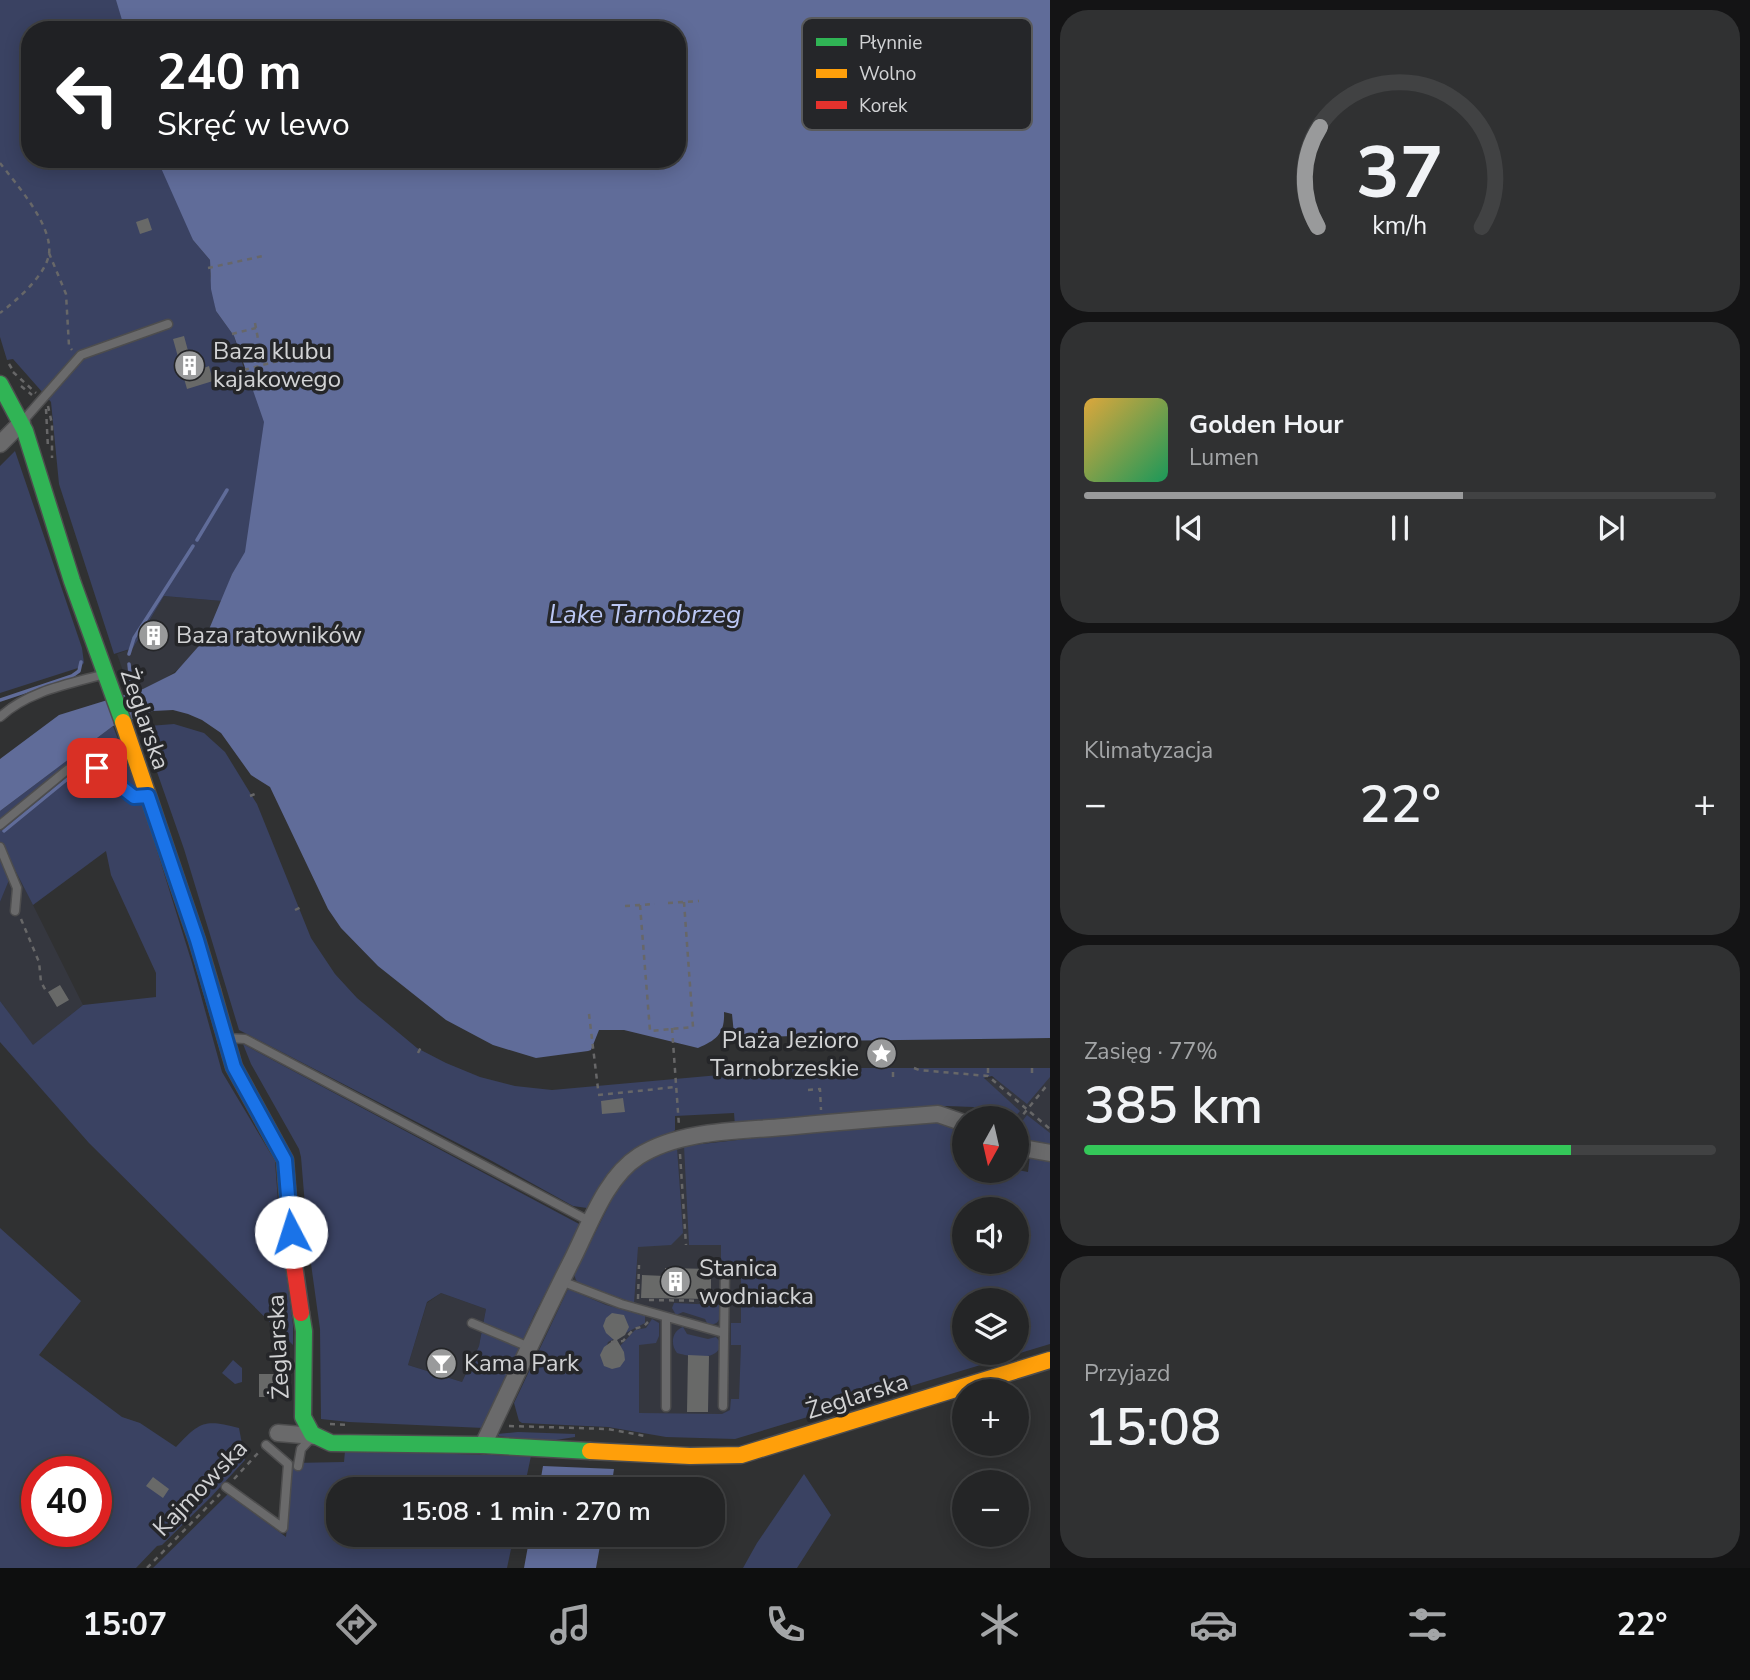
<!DOCTYPE html>
<html lang="pl">
<head>
<meta charset="utf-8">
<style>
	:root { --surface:#242526; --page:#303132; --text:#f1f3f6; --muted:#a3a5a7; --line:#414243; --accent:#999a9b }
	body { margin:0; font-family:"Nunito Sans",sans-serif; background:var(--page); color:var(--text); height:100vh; display:flex; flex-direction:column; font-size:26px; white-space:nowrap }
	* { box-sizing:border-box; margin:0 }
	p { font-size:23px; color:var(--muted) }
	.icon { flex:none; width:38px; height:38px; fill:none; stroke:currentColor; stroke-width:2; stroke-linecap:round; stroke-linejoin:round }
	.map { position:relative; flex:1; overflow:hidden }
	.drawer { display:flex; flex-direction:column; gap:10px; padding:10px; background:#141415; width:700px }
	.drawer>* { flex:none }
	.top-card { position:absolute; left:21px; top:21px; width:665px; height:147px; border-radius:28px; box-shadow:0 4px 18px #0003,0 0 0 2px var(--line); background:#202124; color:#fff; overflow:hidden }
	.needle { width:46px; rotate:188deg }
	.fabs { position:absolute; left:952px; top:1106px; display:grid; gap:14px }
	.fabs a { display:grid; place-items:center; width:77px; height:77px; border-radius:50%; background:var(--surface); box-shadow:0 4px 18px #0003,0 0 0 2px var(--line); font-size:35px }
	.speed { position:absolute; left:21px; top:1456px; display:flex; gap:14px; font-size:35px; font-weight:700; text-align:center }
	.speed>* { display:grid; place-content:center; width:91px; height:91px; border-radius:50%; background:var(--surface); box-shadow:0 4px 18px #0003,0 0 0 2px var(--line); line-height:1 }
	.speed .limit { border:10px solid #d22; background:#fff; color:#111 }
	.pin { position:absolute; display:grid; place-items:center; width:60px; height:60px; color:#fff; margin:-30px; border-radius:14px; box-shadow:0 4px 10px #0006 }
	.me { position:absolute; width:77px; margin:-38px; rotate:355deg; stroke-linejoin:round; filter:drop-shadow(0 0 5px #0008) }
	.turn { display:flex; align-items:center; gap:24px; height:147px; padding:0 21px; font-size:32px }
	.turn .icon { width:91px; height:91px; stroke-width:2.5 }
	.turn b { display:block; font-size:49px; line-height:60px }
	.big { font-size:52px; font-weight:600; line-height:1.1 }
	.drawer .tile { flex:1; display:flex; flex-direction:column; justify-content:center; gap:10px; min-width:0; padding:0 24px; border-radius:28px; background:var(--page) }
	.drawer .dial { align-items:center; gap:0 }
	.dial svg { height:182px; overflow:visible; fill:none; stroke:var(--line); stroke-width:7; stroke-linecap:round; text-anchor:middle }
	.dial text { fill:var(--text); stroke:none }
	.song { display:flex; align-items:center; gap:21px }
	.cover { width:84px; height:84px; border-radius:10px; background:linear-gradient(135deg,hsl(40 70% 55%),hsl(150 70% 35%)) }
	.played { height:7px; border-radius:4px; background:linear-gradient(90deg,var(--accent) 60%,var(--line) 60%) }
	.keys { display:flex; justify-content:space-around; direction:ltr }
	.heat { display:flex; justify-content:space-between; align-items:center; font-size:38px; direction:ltr }
	.charge { height:10px; border-radius:5px; background:linear-gradient(90deg,#34c759 77%,var(--line) 0) }
	.trip { position:absolute; left:326px; top:1477px; width:399px; height:70px; border-radius:28px; background:var(--surface); box-shadow:0 4px 18px #0003,0 0 0 2px var(--line); font-weight:600; line-height:70px; text-align:center }
	.menu { display:flex; height:112px; justify-content:space-around; align-items:center; background:#0e0f0f; color:var(--muted) }
	.menu .icon { width:49px; height:49px }
	.menu .current { color:var(--accent) }
	.menu b { font-size:32px; color:var(--text) }
	main { display:flex; flex:1; min-height:0 }
	.map>svg:first-child { display:block }
	.built { fill:#35373f }
	.green { fill:#3a4262; fill-rule:evenodd }
	.water { fill:#606c99 }
	.lines { fill:none; stroke-linecap:round; stroke-linejoin:round }
	.stream { stroke:#606c99; stroke-width:3.5 }
	.building { fill:#686968 }
	.lane-casing { stroke:#4d4d4e; stroke-width:11 }
	.street-casing { stroke:#4d4d4e; stroke-width:19 }
	.fast-casing { stroke:#4d4d4e; stroke-width:19 }
	.slow-casing { stroke:#4d4d4e; stroke-width:19 }
	.jam-casing { stroke:#4d4d4e; stroke-width:19 }
	.path { stroke:#676768; stroke-width:2.5; stroke-dasharray:5 5; stroke-linecap:butt }
	.lane { stroke:#6a6a6b; stroke-width:8 }
	.street { stroke:#6a6a6b; stroke-width:16 }
	.fast { stroke:#30b455; stroke-width:16 }
	.slow { stroke:#ff9f0a; stroke-width:16 }
	.jam { stroke:#e5322d; stroke-width:16 }
	.route-casing { stroke:#114b97; stroke-width:18 }
	.route { stroke:#1a73e8; stroke-width:12 }
	.labels { text-anchor:middle; dominant-baseline:central; stroke-width:7; stroke-linejoin:round; paint-order:stroke }
	.poi-label { font-size:24px; fill:#d1d2d4; stroke:#252629; text-anchor:start }
	.street-label { font-size:24px; fill:#d1d2d4; stroke:#252629 }
	.water-label { font-size:26px; font-style:italic; fill:#bbc7f4; stroke:#252629 }
	.key { fill:#252629; stroke:#595a5c; stroke-width:2 }
	.key-label { font-size:19px; fill:#d1d2d4 }
</style>
</head>
<body>
<main>
<div class="map">
<svg width="1050" height="1568" viewBox="0 0 1050 1568">
	<rect width="100%" height="100%" fill="#303132"/>
	<path class="built" d="M 164,596 L 222,601 L 205,639 L 183,666 L 157,684 L 131,694 L 117,654 L 133,648 Z
		M 14,867 L 83,1005 L 33,1046 L 0,1001 L 0,902 Z
		M 1014,1076 L 1050,1077 L 1050,1144 L 1017,1139 L 1017,1118 L 1014,1118 L 1019,1111 L 982,1079 Z
		M 753,1141 L 746,1412 L 736,1423 L 521,1421 L 517,1398 L 576,1274 L 677,1148 Z
		M 441,1293 L 486,1309 L 479,1346 L 462,1382 L 408,1365 L 427,1303 Z"/>
	<path class="green" d="M 0,0 L 150,0 L 154,30 L 30,30 L 30,159 L 157,159 L 159,166 L 175,159 L 193,240 L 210,260 L 210,274 L 216,311 L 234,336 L 247,379 L 301,465 L 232,574 L 222,601 L 164,596 L 133,648 L 114,654 L 59,484 L 51,402 L 13,359 L 7,360 L 0,337 Z
		M 15,451 L 82,648 L 84,663 L 78,668 L 0,693 L 0,466 Z
		M 174,724 L 204,733 L 225,752 L 257,804 L 311,938 L 335,974 L 357,998 L 417,1048 L 446,1063 L 480,1077 L 515,1086 L 552,1090 L 799,1068 L 1050,1068 L 1050,1077 L 1027,1104 L 992,1076 L 984,1078 L 1020,1111 L 1014,1118 L 997,1118 L 973,1107 L 947,1106 L 735,1126 L 734,1113 L 675,1116 L 675,1130 L 594,1204 L 587,1208 L 573,1206 L 492,1161 L 239,1030 L 184,849 L 143,732 L 149,726 Z
		M 113,726 L 143,806 L 192,963 L 222,1072 L 275,1161 L 280,1228 L 293,1325 L 293,1345 L 89,1143 L 0,1042 L 0,1001 L 33,1045 L 83,1005 L 156,997 L 156,973 L 111,875 L 106,851 L 33,905 L 14,868 L 0,902 L 0,811 Z
		M 243,1044 L 581,1225 L 534,1315 L 484,1428 L 349,1422 L 321,1419 L 320,1329 L 308,1242 L 301,1157 L 299,1149 L 251,1064 ZM 441,1293 L 486,1309 L 479,1346 L 462,1382 L 408,1365 L 427,1302 Z
		M 1027,1115 L 1050,1133 L 1050,1146 L 1017,1140 L 1017,1128 Z
		M 932,1118 L 964,1127 L 964,1171 L 1017,1171 L 1017,1151 L 1019,1153 L 1018,1170 L 1028,1172 L 1030,1155 L 1050,1157 L 1050,1344 L 735,1439 L 666,1437 L 608,1427 L 522,1423 L 519,1421 L 514,1403 L 568,1289 L 606,1305 L 645,1316 L 645,1323 L 608,1342 L 607,1345 L 620,1346 L 635,1330 L 646,1328 L 652,1319 L 659,1323 L 659,1336 L 656,1343 L 639,1345 L 639,1413 L 722,1414 L 730,1410 L 731,1399 L 739,1399 L 741,1345 L 731,1345 L 731,1323 L 741,1323 L 741,1266 L 721,1266 L 721,1245 L 689,1245 L 684,1146 ZM 964,1209 L 1017,1209 L 1017,1262 L 964,1262 ZM 964,1300 L 1017,1300 L 1017,1353 L 964,1353 Z
		M 677,1148 L 683,1233 L 671,1245 L 638,1247 L 634,1303 L 577,1282 L 574,1275 L 619,1185 L 643,1159 Z
		M 0,1228 L 81,1301 L 39,1355 L 122,1417 L 140,1423 L 176,1447 C 200,1421 205,1419 239,1428 L 245,1460 L 211,1497 L 162,1545 L 157,1546 L 136,1568 L 0,1568 ZM 37,1472 L 96,1472 L 96,1531 L 37,1531 Z
		M 674,1303 L 719,1305 L 721,1307 C 721,1317 719,1328 707,1323 L 705,1319 L 683,1312 L 676,1315 L 672,1308 Z
		M 683,1327 L 687,1334 L 708,1339 L 716,1337 L 721,1343 C 719,1362 691,1357 677,1353 C 670,1344 672,1331 683,1327 Z
		M 233,1360 L 242,1368 L 242,1382 L 235,1384 L 222,1373 Z
		M 518,1432 L 575,1434 L 575,1437 L 543,1442 L 499,1436 L 497,1434 Z
		M 345,1451 L 531,1456 L 524,1489 L 338,1489 L 338,1535 L 514,1535 L 507,1568 L 153,1568 L 228,1494 L 286,1537 L 293,1463 L 344,1462 Z
		M 804,1474 L 831,1515 L 797,1568 L 743,1568 L 757,1543 Z"/>
	<path class="water" d="M 116,0 L 1050,0 L 1050,1038 L 822,1041 L 794,1036 L 737,1038 L 734,1034 L 732,1014 L 724,1012 C 725,1033 717,1040 698,1048 L 624,1030 L 599,1030 L 591,1050 L 588,1051 L 536,1058 L 493,1045 L 446,1020 L 378,966 L 341,928 L 328,909 L 270,787 L 251,775 L 221,733 L 202,720 L 188,714 L 173,710 L 153,711 L 113,726 L 0,811 L 0,759 L 59,715 L 143,689 L 175,673 L 205,639 L 232,574 L 245,552 L 264,422 L 234,336 L 216,311 L 211,289 L 210,260 L 193,240 L 157,159 L 677,159 L 677,30 L 125,30 Z
		M 543,1466 L 614,1469 L 611,1489 L 539,1489 Z
		M 530,1535 L 602,1535 L 596,1568 L 524,1568 Z"/>
	<g class="lines">
		<path class="stream" d="M 197,540 L 227,490
			M 129,654 L 134,638 L 193,546
			M 129,664 L 132,693
			M 0,700 L 72,676 L 79,671 L 81,662
			M 4,831 L 76,772"/>
	</g>
	<path class="building" d="M 148,218 L 152,230 L 140,234 L 136,222 Z
		M 184,336 L 190,358 L 198,356 L 201,369 L 209,366 L 213,381 L 187,389 L 173,339 Z
		M 60,985 L 69,1000 L 57,1007 L 48,992 Z
		M 623,1098 L 625,1112 L 602,1114 L 601,1101 Z
		M 665,1268 L 711,1269 L 711,1299 L 641,1298 L 642,1275 L 665,1276 Z
		M 612,1313 L 624,1315 L 629,1327 L 625,1335 L 617,1340 L 624,1352 L 625,1360 L 620,1367 L 612,1369 L 604,1366 L 600,1355 L 604,1347 L 614,1340 L 606,1333 L 603,1326 L 606,1318 Z
		M 434,1352 L 451,1357 L 447,1369 L 440,1372 L 433,1370 L 430,1364 Z
		M 688,1355 L 709,1356 L 708,1412 L 687,1412 Z
		M 259,1374 L 274,1374 L 274,1397 L 259,1397 Z
		M 153,1477 L 169,1489 L 163,1498 L 146,1486 Z"/>
	<g class="lines">
		<defs>
			<path id="lane" d="M 22,422 L 81,355 L 168,324
				M 0,717 C 28,691 69,684 105,674
				M 0,825 L 67,770 C 74,766 80,761 88,763 C 102,767 123,788 134,797 L 146,796
				M 0,847 L 17,888 L 15,911
				M 227,1038 L 245,1039 L 591,1222
				M 561,1281 L 621,1304 L 724,1333
				M 666,1318 L 666,1407
				M 472,1323 L 529,1347
				M 723,1406 L 725,1271
				M 298,1466 L 301,1449 L 312,1437
				M 226,1487 L 283,1528 L 288,1464 L 266,1445"/>
			<path id="street" d="M 0,444 L 22,422
				M 1017,1147 L 1050,1153
				M 278,1433 L 314,1436
				M 483,1445 C 513,1382 542,1319 573,1258 C 590,1224 606,1177 639,1156 C 680,1130 738,1131 784,1127 C 836,1122 887,1118 938,1114 L 964,1123"/>
			<path id="fast" d="M 0,384 L 25,431 L 72,581 L 123,722
				M 301,1313 L 304,1331 L 303,1417 L 312,1434 L 331,1443 L 483,1445 L 590,1451"/>
			<path id="slow" d="M 123,722 L 197,940 L 212,990
				M 590,1451 L 690,1456 L 741,1455 L 1050,1360"/>
			<path id="jam" d="M 212,990 L 234,1067 L 285,1160 L 292,1251 L 301,1313"/>
		</defs>
		<use href="#lane" class="lane-casing"/>
		<use href="#street" class="street-casing"/>
		<use href="#fast" class="fast-casing"/>
		<use href="#slow" class="slow-casing"/>
		<use href="#jam" class="jam-casing"/>
		<path class="path" d="M 0,163 C 16,184 53,225 49,254 C 46,275 16,301 0,313
			M 49,253 L 66,294 L 69,346 L 72,350
			M 208,268 L 263,256
			M 255,323 L 258,339
			M 232,334 L 256,328
			M 9,364 L 14,372
			M 244,370 L 300,355
			M 13,372 L 36,393
			M 21,386 L 32,395
			M 48,406 L 52,424 L 52,458
			M 46,409 L 48,448
			M 250,796 L 257,793
			M 668,903 L 699,901
			M 640,905 L 650,1031 L 693,1027 L 684,902
			M 625,906 L 655,904
			M 295,910 L 301,907
			M 21,919 L 39,962 L 41,982 L 46,991
			M 589,1014 L 598,1089
			M 672,1028 L 679,1126
			M 418,1053 L 421,1047
			M 914,1068 L 919,1070 L 988,1076 L 1050,1129
			M 988,1068 L 988,1076
			M 1032,1068 L 1032,1075
			M 751,1071 L 752,1077
			M 893,1077 L 893,1068
			M 808,1090 L 820,1089 L 821,1110
			M 598,1095 L 676,1087
			M 1017,1122 L 1048,1084
			M 680,1154 L 686,1245
			M 638,1299 L 639,1265
			M 649,1300 L 715,1301
			M 611,1342 L 623,1341 L 634,1329 L 644,1326 L 648,1322
			M 330,1424 L 348,1425
			M 509,1426 L 608,1429 L 645,1436
			M 234,1479 L 258,1453
			M 147,1568 L 220,1494"/>
		<use href="#lane" class="lane"/>
		<use href="#street" class="street"/>
		<use href="#fast" class="fast"/>
		<use href="#slow" class="slow"/>
		<use href="#jam" class="jam"/>
	</g>
	<g class="lines">
		<defs>
			<path id="route" d="M 97,768 L 134,797 L 148,796 L 197,940 L 234,1067 L 285,1160 L 291,1232"/>
		</defs>
		<use href="#route" class="route-casing"/>
		<use href="#route" class="route"/>
	</g>
	<defs>
		<symbol id="building-disc" viewBox="-11 -11 22 22"><circle r="9.5" fill="#999a9b" stroke="#252629"/><path d="M-4-6H4V6H1V3H-1V6H-4ZM-2.5-4.3h1.7v1.8h-1.7ZM.8-4.3h1.7v1.8H.8ZM-2.5-1h1.7V.8h-1.7ZM.8-1h1.7V.8H.8Z" fill="#fff"/></symbol>
		<symbol id="sight-disc" viewBox="-11 -11 22 22"><circle r="9.5" fill="#999a9b" stroke="#252629"/><path d="M0-6L1.8-2.2L6-1.7L2.9 1.2L3.7 5.4L0 3.3L-3.7 5.4L-2.9 1.2L-6-1.7L-1.8-2.2Z" fill="#fff"/></symbol>
		<symbol id="bar-disc" viewBox="-11 -11 22 22"><circle r="9.5" fill="#999a9b" stroke="#252629"/><path d="M-6-5H6L.8 .8V4.5H3.5V6h-7V4.5H-.8V.8Z" fill="#fff"/></symbol>
	</defs>
	<g fill-rule="evenodd">
		<use href="#building-disc" x="172" y="348" width="35" height="35"/>
		<use href="#building-disc" x="136" y="618" width="35" height="35"/>
		<use href="#sight-disc" x="864" y="1036" width="35" height="35"/>
		<use href="#building-disc" x="658" y="1264" width="35" height="35"/>
		<use href="#bar-disc" x="424" y="1346" width="35" height="35"/>
	</g>
	<g class="labels">
		<g class="poi-label">
			<text x="213" y="351">Baza klubu<tspan x="213" dy="28">kajakowego</tspan></text>
			<text x="176" y="635">Baza ratowników</text>
			<text x="859" y="1040" text-anchor="end">Plaża Jezioro<tspan x="859" dy="28">Tarnobrzeskie</tspan></text>
			<text x="699" y="1268">Stanica<tspan x="699" dy="28">wodniacka</tspan></text>
			<text x="464" y="1363">Kama Park</text>
		</g>
		<g class="street-label">
			<text transform="translate(145 719) rotate(71)">Żeglarska</text>
			<text transform="translate(278 1347) rotate(-93)">Żeglarska</text>
			<text transform="translate(857 1396) rotate(-17)">Żeglarska</text>
			<text transform="translate(200 1488) rotate(-46)">Kajmowska</text>
		</g>
		<g class="water-label">
			<text x="645" y="614">Lake Tarnobrzeg</text>
		</g>
	</g>
	<rect x="802" y="18" width="230" height="112" rx="10" class="key"/>
	<rect x="816" y="38" width="31" height="8" fill="#30b455"/>
	<rect x="816" y="69" width="31" height="9" fill="#ff9f0a"/>
	<rect x="816" y="101" width="31" height="8" fill="#e5322d"/>
	<g class="key-label">
		<text x="859" y="49">Płynnie</text>
		<text x="859" y="80">Wolno</text>
		<text x="859" y="112">Korek</text>
	</g>
</svg>
<div class="fabs">
<a><svg class="needle" viewBox="-14 -14 28 28"><path d="M0-13l5 13h-10z" fill="#e53935"/><path d="M0 13l5-13h-10z" fill="#a3a5a7"/></svg></a>
<a><svg class="icon" aria-label="sound" viewBox="0 0 24 24"><path d="M4 9h4l5-4v14l-5-4H4zM17 9q2 3 0 6"/></svg></a>
<a><svg class="icon" aria-label="layers" viewBox="0 0 24 24"><path d="M12 4l9 5-9 5-9-5zM3 14l9 5 9-5"/></svg></a>
<a>+</a>
<a>−</a>
</div>
<div class="speed"><div class="limit">40</div></div>
<div class="pin" style="left:97px;top:768px;background:#d93025"><svg class="icon" aria-label="arrive" viewBox="0 0 24 24"><path d="M6 21V4h12l-3 4 3 4H6"/></svg></div>
<svg class="me" style="left:291px;top:1232px" viewBox="-20 -20 40 40"><circle r="19" fill="#fff"/><path d="M0-13L10 11 0 6-10 11z" fill="#1a73e8"/></svg>
<div class="trip">15:08 · 1 min · 270 m</div>
<div class="top-card">
<div class="turn"><svg class="icon" aria-label="left" viewBox="0 0 24 24"><path d="M17 20v-9H6M10 6l-5 5 5 5"/></svg><div><b>240 m</b>Skręć w lewo</div></div>
</div>
</div>
<section class="drawer">
<div class="tile dial"><svg viewBox="0 0 100 80">
<path d="M14 69A42 42 0 1 1 86 69"/>
<path d="M14 69A42 42 0 0 1 15 25" stroke="#999a9b"/>
<text x="50" y="56" font-size="32" font-weight="700">37</text>
<text x="50" y="72" font-size="11">km/h</text>
</svg></div>
<div class="tile">
<div class="song"><i class="cover"></i><div><b>Golden Hour</b><p>Lumen</p></div></div>
<div class="played"></div>
<div class="keys"><svg class="icon" aria-label="previous" viewBox="0 0 24 24"><path d="M18 5L8 12l10 7zM5 5v14"/></svg><svg class="icon" aria-label="pause" viewBox="0 0 24 24"><path d="M8 5v14M16 5v14"/></svg><svg class="icon" aria-label="next" viewBox="0 0 24 24"><path d="M6 5l10 7-10 7zM19 5v14"/></svg></div>
</div>
<div class="tile"><p>Klimatyzacja</p>
<div class="heat"><a>−</a><b class="big">22°</b><a>+</a></div>
</div>
<div class="tile"><p>Zasięg · 77%</p><b class="big">385 km</b><div class="charge"></div></div>
<div class="tile"><p>Przyjazd</p><b class="big">15:08</b></div>
</section>
</main>
<nav class="menu">
<b>15:07</b>
<svg class="icon current" aria-label="directions" viewBox="0 0 24 24"><path d="M12 3l9 9-9 9-9-9zM9 14v-3h6M13 9l2 2-2 2"/></svg>
<svg class="icon" aria-label="music" viewBox="0 0 24 24"><path d="M9 18V5l10-2v13"/><circle cx="6" cy="18" r="3"/><circle cx="16" cy="16" r="3"/></svg>
<svg class="icon" aria-label="phone" viewBox="0 0 24 24"><path d="M5 4h4l2 5-3 2q2 4 5 5l2-3 5 2v4C11 20 4 13 5 4z"/></svg>
<svg class="icon" aria-label="climate" viewBox="0 0 24 24"><path d="M12 3v18M4 7l16 10M4 17L20 7"/></svg>
<svg class="icon" aria-label="car" viewBox="0 0 24 24"><path d="M5 17H2v-5l4-1 3-4h7l3 4 3 1v5h-3M9 17h6M6 11h13"/><circle cx="7" cy="17" r="2"/><circle cx="17" cy="17" r="2"/></svg>
<svg class="icon" aria-label="filters" viewBox="0 0 24 24"><path d="M4 7h16M4 17h16"/><circle cx="9" cy="7" r="2"/><circle cx="15" cy="17" r="2"/></svg>
<b>22°</b>
</nav>
</body>
</html>
